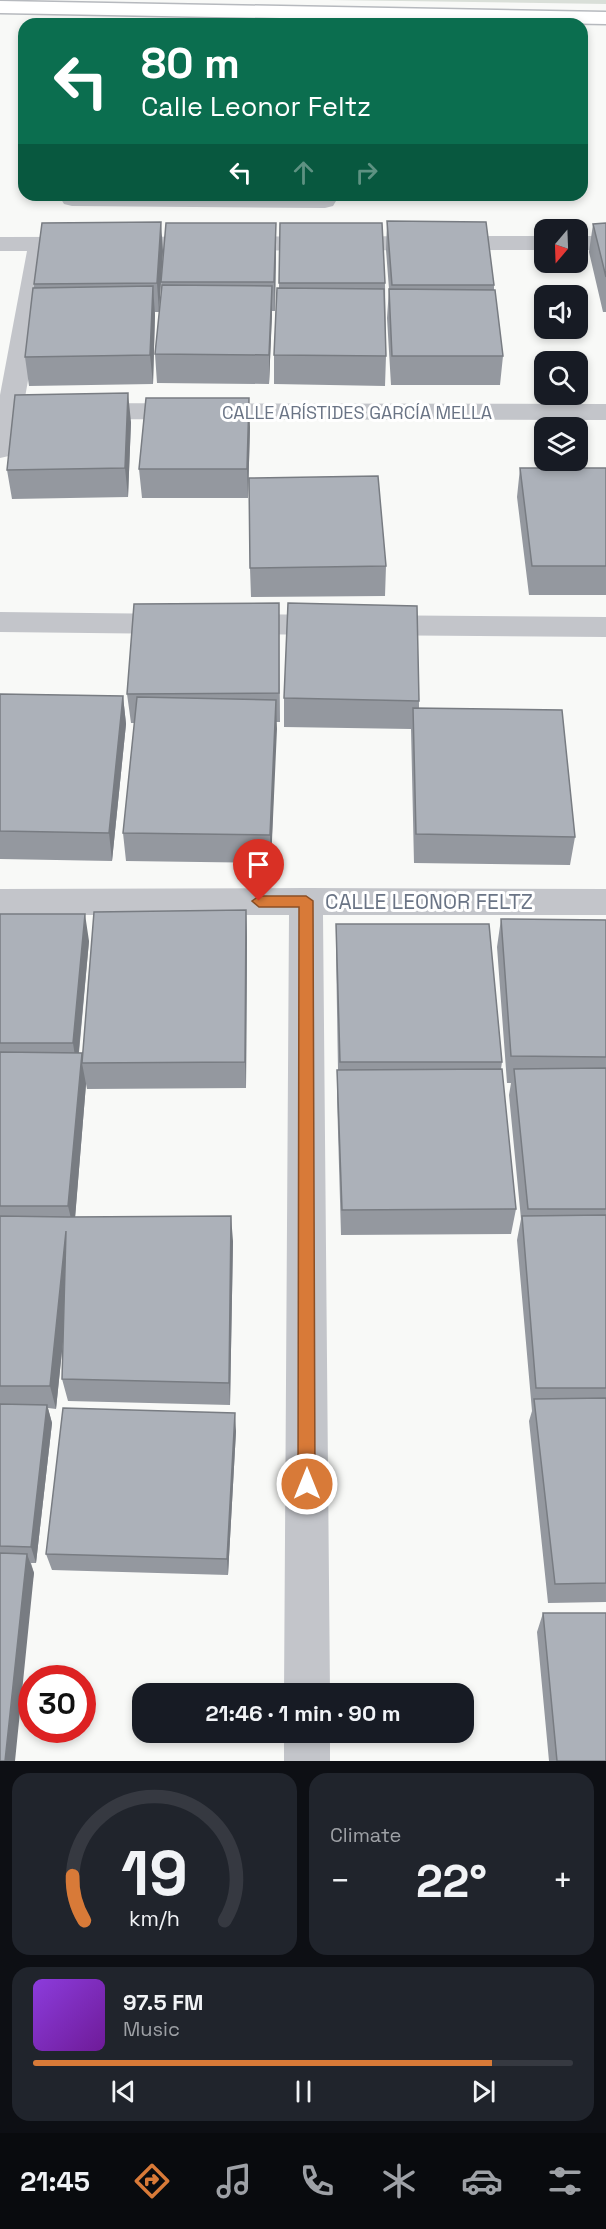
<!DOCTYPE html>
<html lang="en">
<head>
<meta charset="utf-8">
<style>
	:root { --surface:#171b24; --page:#20242c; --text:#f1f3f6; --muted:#9ea1a6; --line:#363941; --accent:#d87a38 }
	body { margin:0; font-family:"Space Grotesk",sans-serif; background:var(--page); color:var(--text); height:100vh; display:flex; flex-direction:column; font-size:22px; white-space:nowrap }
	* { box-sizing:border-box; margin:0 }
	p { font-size:20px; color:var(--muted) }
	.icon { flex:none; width:33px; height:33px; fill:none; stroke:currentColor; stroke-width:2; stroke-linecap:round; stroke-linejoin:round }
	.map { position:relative; height:1761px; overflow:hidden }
	.panel { display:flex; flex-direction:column; gap:12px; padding:12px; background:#0d0f14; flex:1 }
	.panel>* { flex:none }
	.hud { position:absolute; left:18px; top:18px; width:570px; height:183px; border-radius:18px; box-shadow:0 3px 9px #0003; background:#0b6e4f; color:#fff; overflow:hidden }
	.needle { width:39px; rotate:199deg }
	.controls { position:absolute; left:534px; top:219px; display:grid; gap:12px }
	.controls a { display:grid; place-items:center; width:54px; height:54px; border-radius:12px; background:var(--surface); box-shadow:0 3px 9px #0003; font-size:30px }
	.speed { position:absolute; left:18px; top:1665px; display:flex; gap:12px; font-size:30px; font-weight:700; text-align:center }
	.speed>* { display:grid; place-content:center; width:78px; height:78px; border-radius:50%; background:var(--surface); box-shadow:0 3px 9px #0003; line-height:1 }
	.speed .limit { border:9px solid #d22; background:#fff; color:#111 }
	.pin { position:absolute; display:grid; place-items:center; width:51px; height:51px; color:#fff; margin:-62px -26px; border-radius:50% 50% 50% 0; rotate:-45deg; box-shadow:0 0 6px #0007 }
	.pin .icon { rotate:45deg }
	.me { position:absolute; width:66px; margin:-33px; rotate:0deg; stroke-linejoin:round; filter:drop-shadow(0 0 4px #0008) }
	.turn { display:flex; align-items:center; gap:21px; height:126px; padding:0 24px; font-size:27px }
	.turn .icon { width:78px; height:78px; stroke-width:2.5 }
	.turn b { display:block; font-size:42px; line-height:51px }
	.lanes { display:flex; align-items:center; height:57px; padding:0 24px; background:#0003; justify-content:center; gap:30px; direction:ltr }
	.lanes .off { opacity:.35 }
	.big { font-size:45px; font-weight:700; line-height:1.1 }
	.panel .card { flex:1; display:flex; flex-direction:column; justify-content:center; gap:9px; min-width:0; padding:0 21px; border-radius:18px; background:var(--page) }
	.panel .dial { align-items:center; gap:0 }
	.dial svg { height:156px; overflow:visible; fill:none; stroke:var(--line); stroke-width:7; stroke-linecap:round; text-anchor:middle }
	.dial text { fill:var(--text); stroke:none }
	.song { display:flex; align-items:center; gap:18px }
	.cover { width:72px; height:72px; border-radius:9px; background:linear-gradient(135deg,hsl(270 70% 55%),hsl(280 70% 35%)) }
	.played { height:6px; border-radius:3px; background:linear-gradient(90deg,var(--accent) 85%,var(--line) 85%) }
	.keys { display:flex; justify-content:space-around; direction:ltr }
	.heat { display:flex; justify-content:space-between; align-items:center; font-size:33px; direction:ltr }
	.panel .tiles { flex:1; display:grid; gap:12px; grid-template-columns:1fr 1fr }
	.card:last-child { grid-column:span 2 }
	.trip { position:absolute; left:132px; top:1683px; width:342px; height:60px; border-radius:18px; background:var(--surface); box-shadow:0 3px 9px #0003; font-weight:700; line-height:60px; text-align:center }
	.dock { display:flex; height:96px; justify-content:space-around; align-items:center; background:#090b0e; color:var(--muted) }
	.dock .icon { width:42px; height:42px }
	.dock .selected { color:var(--accent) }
	.dock b { font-size:27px; color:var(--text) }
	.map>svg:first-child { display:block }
	.green { fill:#d9dfd8 }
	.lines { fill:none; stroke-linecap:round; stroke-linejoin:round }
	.major-casing { stroke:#b6b9be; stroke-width:3 }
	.minor { fill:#c3c5ca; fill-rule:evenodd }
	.major { fill:#fff; fill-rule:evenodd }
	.wall { fill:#94989f }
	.shaded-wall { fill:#787c82 }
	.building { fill:#acb1b9; stroke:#787c82; stroke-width:1.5 }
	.route { fill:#d87a38; stroke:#8c4f24; stroke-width:1.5 }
	.labels { text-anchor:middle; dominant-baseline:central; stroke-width:6; stroke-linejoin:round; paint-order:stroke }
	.far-street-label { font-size:18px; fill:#6a7485; stroke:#fff }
	.street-label { font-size:21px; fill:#6a7485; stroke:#fff }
</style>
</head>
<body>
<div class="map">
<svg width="606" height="1761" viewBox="0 0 606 1761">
	<rect width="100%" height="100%" fill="#f8f9f7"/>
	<path class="green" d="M 328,0 L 606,0 L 606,4 Z"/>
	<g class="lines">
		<defs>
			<path id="major" d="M 0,1 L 606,12 L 606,24 L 0,13 Z"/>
		</defs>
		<use href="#major" class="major-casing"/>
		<path class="minor" d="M 63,195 L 329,195 L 333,196 L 336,201 L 333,206 L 325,208 L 72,206 L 64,204 L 61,199 Z
			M 544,236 L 544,250 L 51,251 L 24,403 L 606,404 L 606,420 L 21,419 L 13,450 L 9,456 L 0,458 L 0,395 L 27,251 L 0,251 L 0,237 Z
			M 578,236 L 606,236 L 606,250 L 578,250 Z
			M 0,612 L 178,614 L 188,617 L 193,624 L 188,631 L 178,634 L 0,632 Z
			M 236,614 L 606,617 L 606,637 L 236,634 L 226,631 L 221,624 L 226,617 Z
			M 306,888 L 606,889 L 606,915 L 323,915 L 330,1694 L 284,1694 L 289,915 L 0,915 L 0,889 Z
			M 284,1732 L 330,1732 L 330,1761 L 284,1761 Z"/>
		<use href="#major" class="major"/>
	</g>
	<path class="wall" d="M 387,221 L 494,285 L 494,290 L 503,356 L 500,385 L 391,385 L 387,318 L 389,289 L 386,250 Z
		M 276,223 L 275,311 L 272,311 L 269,384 L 157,383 L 155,354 L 162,291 L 161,282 Z
		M 280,223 L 385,283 L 386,356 L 385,386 L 274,384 L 274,355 L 279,288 Z
		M 606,223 L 606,312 L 603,312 L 589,252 L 593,224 Z
		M 163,251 L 159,312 L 155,312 L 153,384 L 29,386 L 25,357 L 34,288 L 34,284 Z
		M 131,422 L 128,497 L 12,499 L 7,470 Z
		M 250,427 L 248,498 L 142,498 L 139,469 Z
		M 520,468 L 606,468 L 606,595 L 529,595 L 517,497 Z
		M 386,566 L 385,596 L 251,597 L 250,568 Z
		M 279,603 L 280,722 L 276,722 L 271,863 L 126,861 L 123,833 L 135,723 L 131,723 L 127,694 Z
		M 0,694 L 123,696 L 126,724 L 112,861 L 0,859 Z
		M 284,698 L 419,701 L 419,708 L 575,837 L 570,865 L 414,863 L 411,729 L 284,727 Z
		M 246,910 L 247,938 L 246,1088 L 87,1089 L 86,1084 L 75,1217 L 233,1241 L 230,1405 L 68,1401 L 62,1379 L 64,1330 L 56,1409 L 48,1408 L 52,1423 L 36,1563 L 31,1563 L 34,1573 L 0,1761 L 0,914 L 89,941 L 79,1053 L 83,1057 Z
		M 501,919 L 606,920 L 606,1602 L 548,1603 L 529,1421 L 532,1411 L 517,1240 L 521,1219 L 509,1095 L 511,1083 L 507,1083 L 497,947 Z
		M 336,924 L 502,1062 L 501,1069 L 516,1209 L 511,1234 L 341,1235 L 337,1097 L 337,1070 L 338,1070 L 336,951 Z
		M 236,1431 L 228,1575 L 52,1570 L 46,1554 Z
		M 543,1613 L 606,1761 L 549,1761 L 537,1632 Z"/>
	<path class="shaded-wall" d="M 161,222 L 163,251 L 159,312 L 157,283 Z
		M 276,223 L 276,252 L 275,311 L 274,282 Z
		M 153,286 L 155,315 L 153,384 L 150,355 Z
		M 272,286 L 272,315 L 269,384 L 269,355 Z
		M 128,393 L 131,422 L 128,497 L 125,468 Z
		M 249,398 L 250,427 L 248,498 L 247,469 Z
		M 123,696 L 126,724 L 112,861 L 109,833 Z
		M 276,700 L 277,729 L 271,863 L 270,835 Z
		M 246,910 L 247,938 L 246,1088 L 245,1062 Z
		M 85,914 L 89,941 L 77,1070 L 73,1043 Z
		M 82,1053 L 84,1063 L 82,1063 L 86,1084 L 74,1231 L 68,1206 Z
		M 231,1216 L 233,1241 L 230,1405 L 229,1383 Z
		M 66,1231 L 72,1255 L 56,1409 L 50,1386 Z
		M 47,1405 L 52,1423 L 36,1563 L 31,1547 Z
		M 235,1413 L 236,1431 L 228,1575 L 227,1559 Z
		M 27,1554 L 34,1573 L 15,1761 L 5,1761 Z"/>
	<path class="building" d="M 387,221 L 486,222 L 494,285 L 392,285 Z
		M 161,222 L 157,283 L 34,284 L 42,223 Z
		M 166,223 L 276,223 L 274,282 L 161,282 Z
		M 280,223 L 382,223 L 385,283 L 279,283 Z
		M 606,223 L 606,277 L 593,224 Z
		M 162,285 L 272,286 L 269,355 L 155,354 Z
		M 153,286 L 150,355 L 25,357 L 33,288 Z
		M 277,288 L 384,289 L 386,356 L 274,355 Z
		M 389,289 L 495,290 L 503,356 L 392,356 Z
		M 128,393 L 125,468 L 7,470 L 15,395 Z
		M 146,398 L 249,398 L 247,469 L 139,469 Z
		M 520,468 L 606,468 L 606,566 L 532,566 Z
		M 378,476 L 386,566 L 250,568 L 249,478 Z
		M 279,603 L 279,693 L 127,694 L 134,604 Z
		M 288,603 L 417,606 L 419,701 L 284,698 Z
		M 0,694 L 123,696 L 109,833 L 0,831 Z
		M 137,697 L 276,700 L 270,835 L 123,833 Z
		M 413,708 L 562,710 L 575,837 L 416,834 Z
		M 246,910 L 245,1062 L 82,1063 L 94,912 Z
		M 0,914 L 85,914 L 73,1043 L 0,1043 Z
		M 501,919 L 606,920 L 606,1057 L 511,1056 Z
		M 336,924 L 489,924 L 502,1062 L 340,1062 Z
		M 0,1052 L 82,1053 L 68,1206 L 0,1206 Z
		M 606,1068 L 606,1209 L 528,1209 L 514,1069 Z
		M 502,1069 L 516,1209 L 342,1210 L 337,1070 Z
		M 606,1215 L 606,1388 L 536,1388 L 522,1216 Z
		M 0,1216 L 68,1217 L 231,1216 L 229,1383 L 62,1379 L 66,1231 L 50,1386 L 0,1386 Z
		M 606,1398 L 606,1583 L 555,1584 L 534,1399 Z
		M 0,1404 L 47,1405 L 31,1547 L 0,1546 Z
		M 63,1408 L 235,1413 L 227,1559 L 46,1554 Z
		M 0,1553 L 27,1554 L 5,1761 L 0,1761 Z
		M 543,1613 L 606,1613 L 606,1761 L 557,1761 Z"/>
	<path class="route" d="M 259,896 L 306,896 L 313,901 L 315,1484 L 313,1490 L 307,1492 L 300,1490 L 298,1484 L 299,907 L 259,907 L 252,901 Z"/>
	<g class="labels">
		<g class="far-street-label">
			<text x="357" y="412">CALLE ARÍSTIDES GARCÍA MELLA</text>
		</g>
		<g class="street-label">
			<text x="429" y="901">CALLE LEONOR FELTZ</text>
		</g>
	</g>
</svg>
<div class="controls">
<a><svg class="needle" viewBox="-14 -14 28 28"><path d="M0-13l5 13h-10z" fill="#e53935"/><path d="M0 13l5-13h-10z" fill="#9ea1a6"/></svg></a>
<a><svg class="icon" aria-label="sound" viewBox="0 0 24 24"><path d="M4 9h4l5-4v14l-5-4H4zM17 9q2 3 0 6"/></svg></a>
<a><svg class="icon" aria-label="search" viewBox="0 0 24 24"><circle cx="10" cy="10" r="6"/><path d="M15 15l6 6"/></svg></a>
<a><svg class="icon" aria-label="layers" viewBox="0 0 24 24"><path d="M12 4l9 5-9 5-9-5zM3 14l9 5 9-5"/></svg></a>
</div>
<div class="speed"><div class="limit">30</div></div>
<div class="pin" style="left:259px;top:901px;background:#d93025"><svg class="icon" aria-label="arrive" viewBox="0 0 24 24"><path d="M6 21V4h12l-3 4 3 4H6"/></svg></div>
<svg class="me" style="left:307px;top:1484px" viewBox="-20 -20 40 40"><circle r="17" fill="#d87a38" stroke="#fff" stroke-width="3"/><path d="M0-11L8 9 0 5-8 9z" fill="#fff"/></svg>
<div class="trip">21:46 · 1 min · 90 m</div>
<div class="hud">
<div class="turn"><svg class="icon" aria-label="left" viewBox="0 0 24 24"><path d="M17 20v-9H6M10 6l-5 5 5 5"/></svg><div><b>80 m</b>Calle Leonor Feltz</div></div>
<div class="lanes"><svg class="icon" aria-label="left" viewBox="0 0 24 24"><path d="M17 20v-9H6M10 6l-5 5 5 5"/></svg><svg class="icon off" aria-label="ahead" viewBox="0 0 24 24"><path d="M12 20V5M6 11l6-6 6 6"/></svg><svg class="icon off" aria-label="right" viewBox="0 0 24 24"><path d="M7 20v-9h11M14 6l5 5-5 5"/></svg></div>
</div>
</div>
<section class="panel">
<div class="tiles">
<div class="card dial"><svg viewBox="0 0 100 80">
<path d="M14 69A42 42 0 1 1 86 69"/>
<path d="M14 69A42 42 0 0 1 8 46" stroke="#d87a38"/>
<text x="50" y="56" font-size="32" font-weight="700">19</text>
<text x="50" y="72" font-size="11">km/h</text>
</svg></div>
<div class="card"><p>Climate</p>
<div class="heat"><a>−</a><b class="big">22°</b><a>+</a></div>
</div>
<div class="card">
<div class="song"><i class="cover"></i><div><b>97.5 FM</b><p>Music</p></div></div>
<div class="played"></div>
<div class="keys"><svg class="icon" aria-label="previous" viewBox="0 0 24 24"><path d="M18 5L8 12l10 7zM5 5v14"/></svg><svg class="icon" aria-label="pause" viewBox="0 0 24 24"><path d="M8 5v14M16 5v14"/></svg><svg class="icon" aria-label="next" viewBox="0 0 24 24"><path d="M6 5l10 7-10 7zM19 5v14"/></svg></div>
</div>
</div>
</section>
<nav class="dock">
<b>21:45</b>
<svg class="icon selected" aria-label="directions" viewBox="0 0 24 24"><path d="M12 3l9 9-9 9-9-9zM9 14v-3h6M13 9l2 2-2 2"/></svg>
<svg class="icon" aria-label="music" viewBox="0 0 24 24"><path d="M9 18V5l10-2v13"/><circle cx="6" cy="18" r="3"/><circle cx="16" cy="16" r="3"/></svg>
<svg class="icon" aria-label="phone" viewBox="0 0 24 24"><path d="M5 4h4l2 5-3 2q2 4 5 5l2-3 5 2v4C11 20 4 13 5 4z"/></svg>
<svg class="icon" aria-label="climate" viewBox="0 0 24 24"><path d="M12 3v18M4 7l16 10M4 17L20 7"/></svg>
<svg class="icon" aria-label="car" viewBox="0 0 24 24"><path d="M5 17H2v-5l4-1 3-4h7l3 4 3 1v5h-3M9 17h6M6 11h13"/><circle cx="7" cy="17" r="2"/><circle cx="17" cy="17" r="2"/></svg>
<svg class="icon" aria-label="filters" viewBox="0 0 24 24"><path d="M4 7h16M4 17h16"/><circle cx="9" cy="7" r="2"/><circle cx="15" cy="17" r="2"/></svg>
</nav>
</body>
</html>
